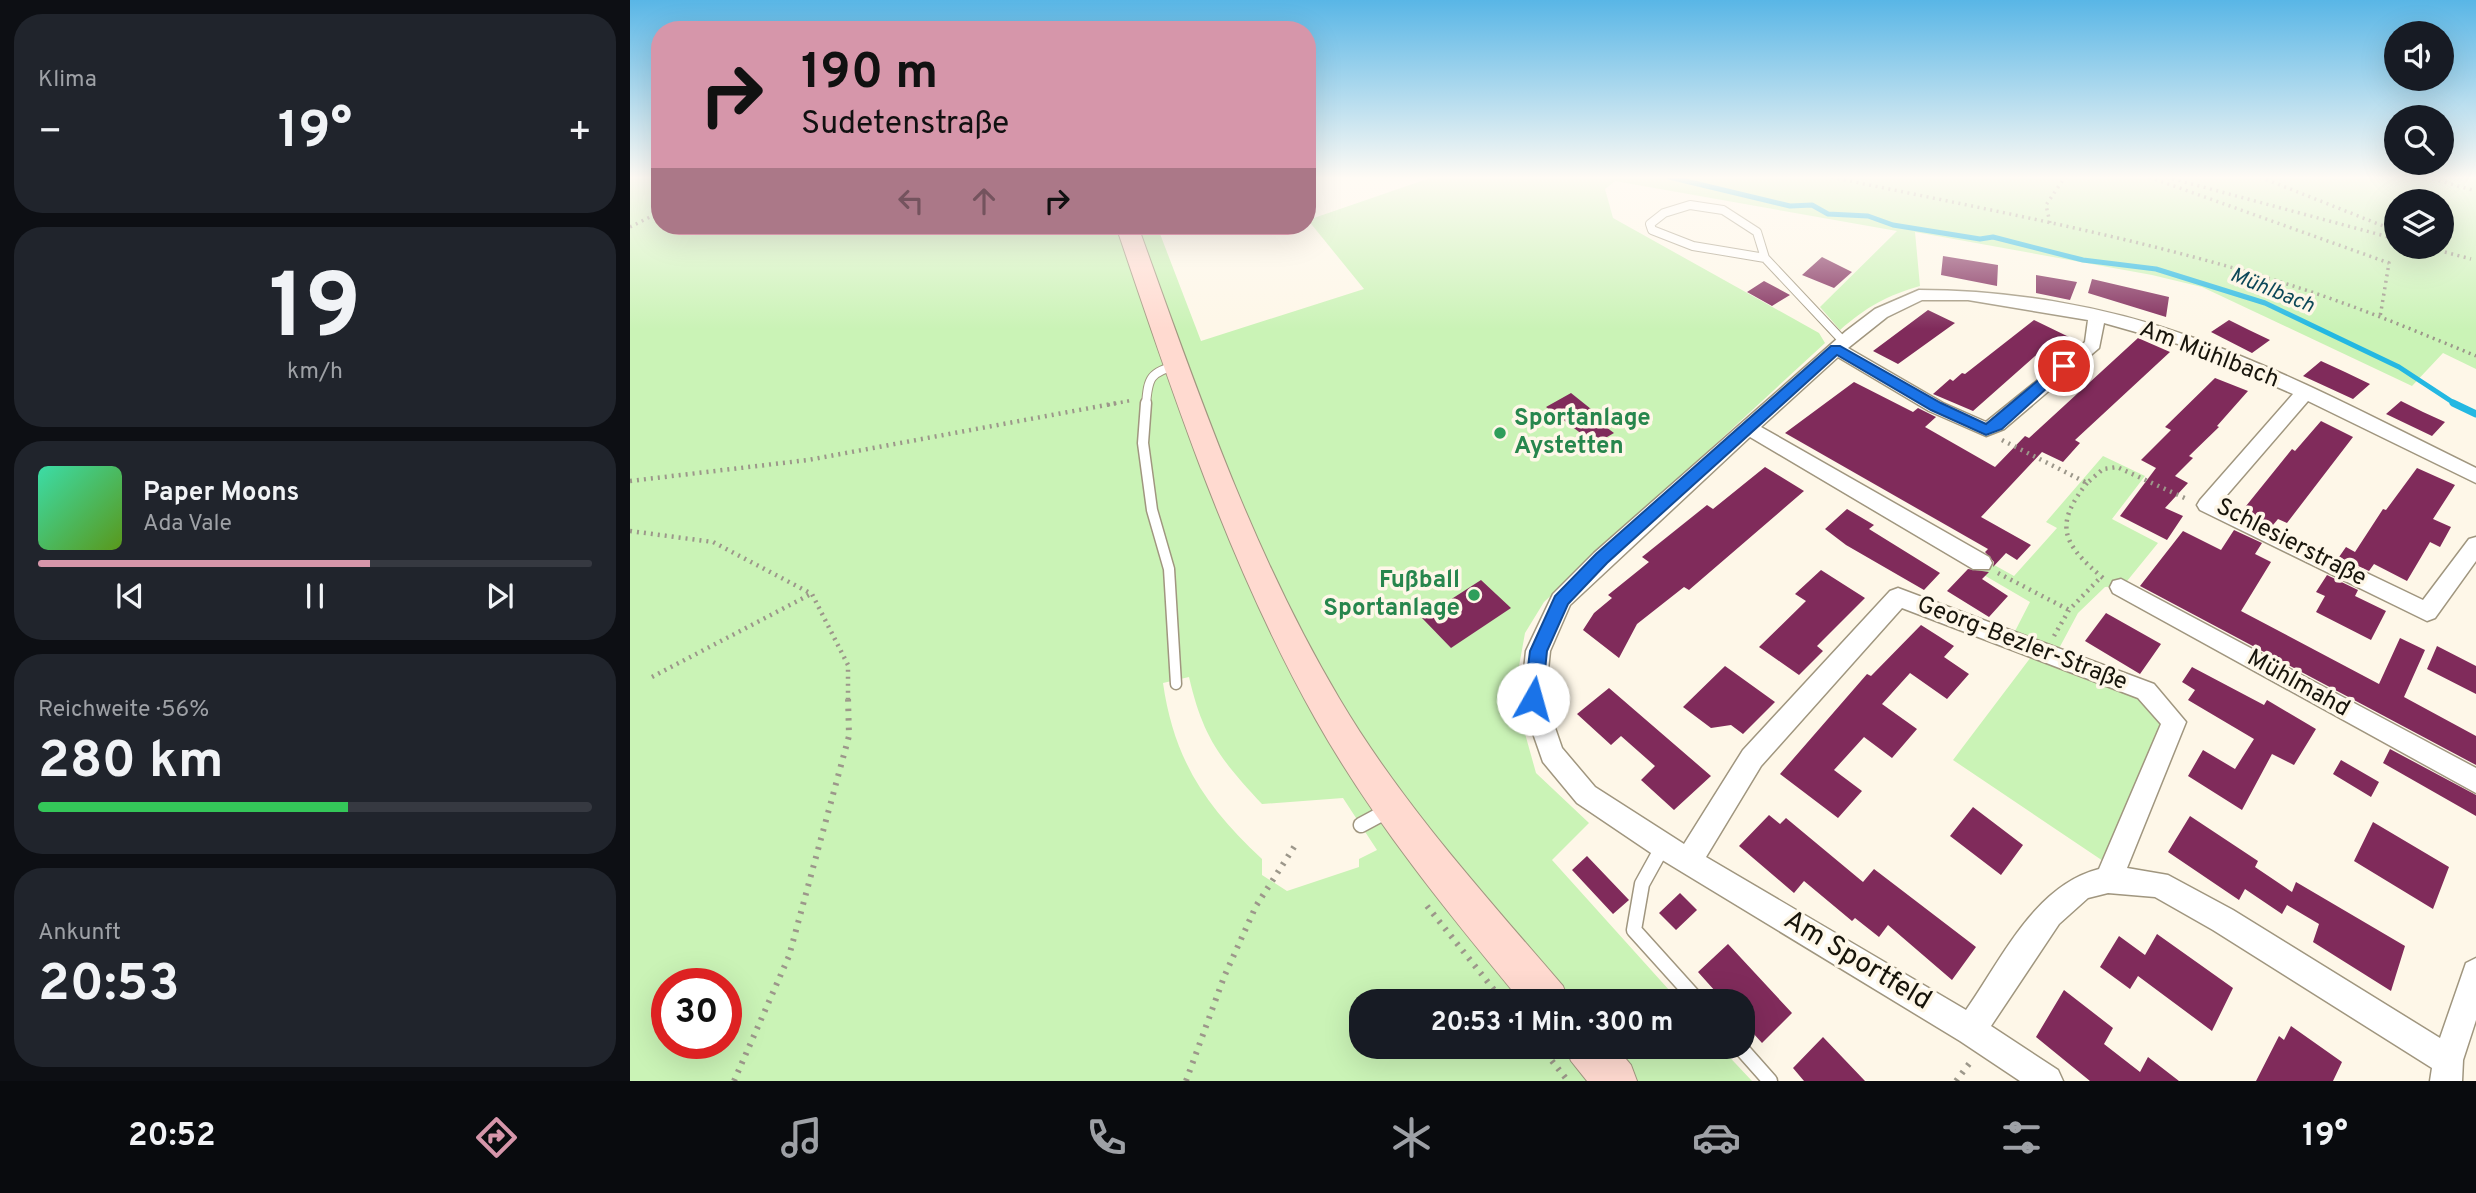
<!DOCTYPE html>
<html lang="de">
<head>
<meta charset="utf-8">
<style>
	:root { --surface:#171b24; --page:#20242c; --text:#f1f3f6; --muted:#9ea1a6; --line:#363941; --accent:#d696aa }
	body { margin:0; font-family:Overpass,sans-serif; background:var(--page); color:var(--text); height:100vh; display:flex; flex-direction:column; font-size:26px; white-space:nowrap }
	* { box-sizing:border-box; margin:0 }
	p { font-size:23px; color:var(--muted) }
	.icon { flex:none; width:38px; height:38px; fill:none; stroke:currentColor; stroke-width:2; stroke-linecap:round; stroke-linejoin:round }
	.map { position:relative; flex:1; overflow:hidden }
	.drawer { display:flex; flex-direction:column; gap:14px; padding:14px; background:#0d0f14; width:630px }
	.drawer>* { flex:none }
	.guide { position:absolute; left:21px; top:21px; width:665px; height:214px; border-radius:28px; box-shadow:0 7px 28px #0002; background:#d696aa; color:#111; overflow:hidden }
	.buttons { position:absolute; left:1754px; top:21px; display:grid; gap:14px }
	.buttons a { display:grid; place-items:center; width:70px; height:70px; border-radius:50%; background:var(--surface); box-shadow:0 7px 28px #0002; font-size:35px }
	.speed { position:absolute; left:21px; top:968px; display:flex; gap:14px; font-size:35px; font-weight:700; text-align:center }
	.speed>* { display:grid; place-content:center; width:91px; height:91px; border-radius:50%; background:var(--surface); box-shadow:0 7px 28px #0002; line-height:1 }
	.speed .limit { border:10px solid #d22; background:#fff; color:#111 }
	.pin { position:absolute; display:grid; place-items:center; width:60px; height:60px; color:#fff; margin:-30px; border:4px solid #fff; border-radius:50%; box-shadow:0 2px 7px #0007 }
	.me { position:absolute; width:77px; margin:-38px; rotate:7deg; stroke-linejoin:round; filter:drop-shadow(0 0 5px #0008) }
	.turn { display:flex; align-items:center; gap:24px; height:147px; padding:0 35px; font-size:32px }
	.turn .icon { width:91px; height:91px; stroke-width:2.5 }
	.turn b { display:block; font-size:49px; line-height:60px }
	.lanes { display:flex; align-items:center; height:66px; padding:0 35px; background:#0003; justify-content:center; gap:35px; direction:ltr }
	.lanes .off { opacity:.35 }
	.big { font-size:52px; font-weight:700; line-height:1.1 }
	.drawer .card { flex:1; display:flex; flex-direction:column; justify-content:center; gap:10px; min-width:0; padding:0 24px; border-radius:28px; background:var(--page) }
	.drawer .dial { align-items:center; gap:0 }
	.dial b { font-size:91px; line-height:1 }
	.song { display:flex; align-items:center; gap:21px }
	.cover { width:84px; height:84px; border-radius:10px; background:linear-gradient(135deg,hsl(160 70% 55%),hsl(90 70% 35%)) }
	.played { height:7px; border-radius:4px; background:linear-gradient(90deg,var(--accent) 60%,var(--line) 60%) }
	.keys { display:flex; justify-content:space-around; direction:ltr }
	.heat { display:flex; justify-content:space-between; align-items:center; font-size:38px; direction:ltr }
	.charge { height:10px; border-radius:5px; background:linear-gradient(90deg,#34c759 56%,var(--line) 0) }
	.trip { position:absolute; left:719px; top:989px; width:406px; height:70px; border-radius:28px; background:var(--surface); box-shadow:0 7px 28px #0002; font-weight:700; line-height:70px; text-align:center }
	.dock { display:flex; height:112px; justify-content:space-around; align-items:center; background:#090b0e; color:var(--muted) }
	.dock .icon { width:49px; height:49px }
	.dock .on { color:var(--accent) }
	.dock b { font-size:32px; color:var(--text) }
	main { display:flex; flex:1; min-height:0 }
	.map>svg:first-child { display:block }
	.green { fill:#caf3b6; fill-rule:evenodd }
	.lines { fill:none; stroke-linecap:round; stroke-linejoin:round }
	.stream-far1 { stroke:#24b8e2; stroke-width:5 }
	.stream { stroke:#24b8e2; stroke-width:7 }
	.building { fill:#802b5b }
	.lane-far2-casing { stroke:#a0967f; stroke-width:10 }
	.lane-far1-casing { stroke:#a0967f; stroke-width:13 }
	.lane-casing { stroke:#a0967f; stroke-width:17 }
	.street-casing { stroke:#a0967f; stroke-width:3 }
	.secondary-casing { stroke:#a0967f; stroke-width:2 }
	.path-far2 { stroke:#9c978a; stroke-width:3.5; stroke-dasharray:2 4.5; stroke-linecap:butt }
	.path-far1 { stroke:#9c978a; stroke-width:4.5; stroke-dasharray:2 5; stroke-linecap:butt }
	.path { stroke:#9c978a; stroke-width:6; stroke-dasharray:2.5 7; stroke-linecap:butt }
	.lane-far2 { stroke:#fff; stroke-width:8 }
	.lane-far1 { stroke:#fff; stroke-width:10 }
	.lane { stroke:#fff; stroke-width:14 }
	.street { fill:#fff; fill-rule:evenodd }
	.secondary { fill:#ffdad0; fill-rule:evenodd }
	.route { fill:#1a73e8; stroke:#114b97; stroke-width:2 }
	.leisure-dot { fill:#2e9e5b; stroke:#fef7e8; stroke-width:2.5 }
	.labels { text-anchor:middle; dominant-baseline:central; stroke-width:7; stroke-linejoin:round; paint-order:stroke }
	.far-water-label { font-size:21px; font-style:italic; fill:#0d4859; stroke:#fef7e8 }
	.street-label { font-size:24px; fill:#17140b; stroke:#fef7e8 }
	.leisure-label { font-size:24px; font-weight:bold; fill:#27864d; stroke:#fef7e8; text-anchor:start }
	.near-street-label { font-size:28px; fill:#17140b; stroke:#fef7e8 }
</style>
</head>
<body>
<main>
<section class="drawer">
<div class="card"><p>Klima</p>
<div class="heat"><a>−</a><b class="big">19°</b><a>+</a></div>
</div>
<div class="card dial"><b>19</b><p>km/h</p></div>
<div class="card">
<div class="song"><i class="cover"></i><div><b>Paper Moons</b><p>Ada Vale</p></div></div>
<div class="played"></div>
<div class="keys"><svg class="icon" aria-label="previous" viewBox="0 0 24 24"><path d="M18 5L8 12l10 7zM5 5v14"/></svg><svg class="icon" aria-label="pause" viewBox="0 0 24 24"><path d="M8 5v14M16 5v14"/></svg><svg class="icon" aria-label="next" viewBox="0 0 24 24"><path d="M6 5l10 7-10 7zM19 5v14"/></svg></div>
</div>
<div class="card"><p>Reichweite · 56%</p><b class="big">280 km</b><div class="charge"></div></div>
<div class="card"><p>Ankunft</p><b class="big">20:53</b></div>
</section>
<div class="map">
<svg width="1846" height="1081" viewBox="0 0 1846 1081">
	<rect width="100%" height="100%" fill="#fef7e8"/>
	<path class="green" d="M 0,177 L 30,177 L 30,226 L 527,226 L 571,341 L 734,289 L 678,220 L 803,177 L 1846,177 L 1846,369 L 1813,353 L 1782,386 L 1572,287 L 1522,275 L 1285,232 L 1290,286 C 1258,295 1236,307 1210,330 L 1190,307 L 1267,231 L 985,181 L 975,189 L 983,218 L 1189,333 L 1195,343 L 914,602 L 895,633 L 884,694 L 906,773 L 959,823 L 922,860 L 1049,1001 L 732,1001 L 732,1046 L 1090,1047 L 1122,1081 L 0,1081 ZM 1766,201 L 1811,201 L 1811,247 L 1766,247 ZM 559,677 C 573,738 591,760 632,804 L 713,798 L 747,850 L 729,859 L 729,867 L 657,891 L 632,875 L 632,859 C 576,807 544,760 533,683 ZM 37,984 L 96,984 L 96,1043 L 37,1043 Z
		M 1473,456 L 1515,476 L 1482,519 L 1528,543 L 1493,586 L 1475,587 L 1448,613 L 1426,654 L 1382,637 L 1400,602 L 1347,571 L 1357,561 L 1384,576 L 1427,528 L 1416,522 Z
		M 1407,649 L 1515,692 L 1543,723 L 1482,867 L 1323,760 Z"/>
	<g class="lines">
		<path class="stream-far1" d="M 1039,177 L 1160,206 L 1182,205 L 1198,214 L 1238,216 L 1263,225 L 1350,239 L 1363,237 L 1453,260 L 1526,269 L 1635,303 L 1769,367 L 1827,405"/>
		<path class="stream" d="M 1823,403 L 1846,414"/>
	</g>
	<path class="building" d="M 1313,256 L 1368,265 L 1367,286 L 1311,275 Z
		M 1192,257 L 1222,272 L 1204,288 L 1172,275 Z
		M 1406,275 L 1447,282 L 1440,300 L 1406,293 Z
		M 1462,279 L 1539,297 L 1536,317 L 1458,293 Z
		M 1134,281 L 1160,295 L 1142,306 L 1117,292 Z
		M 1298,310 L 1325,323 L 1268,364 L 1243,351 Z
		M 1404,320 L 1439,337 L 1419,352 L 1413,349 L 1343,411 L 1303,394 L 1320,379 L 1323,381 L 1332,373 L 1335,374 Z
		M 1599,320 L 1619,330 L 1640,340 L 1622,353 L 1581,332 Z
		M 1508,338 L 1540,352 L 1445,440 L 1450,443 L 1433,462 L 1412,452 L 1351,517 L 1401,545 L 1387,560 L 1376,553 L 1363,567 L 1364,562 L 1355,552 L 1358,549 L 1155,433 L 1224,382 L 1283,412 L 1288,408 L 1306,417 L 1295,427 L 1365,467 L 1395,436 L 1399,438 Z
		M 1691,361 L 1715,372 L 1740,384 L 1723,399 L 1673,376 Z
		M 1585,378 L 1618,391 L 1587,426 L 1589,427 L 1559,456 L 1563,458 L 1545,476 L 1558,483 L 1535,508 L 1553,516 L 1537,540 L 1490,516 L 1526,468 L 1511,460 L 1541,430 L 1535,427 Z
		M 941,393 L 961,409 L 956,412 L 984,433 L 965,444 L 916,407 Z
		M 1771,401 L 1793,412 L 1815,422 L 1802,436 L 1756,414 Z
		M 1691,421 L 1723,437 L 1657,523 L 1648,519 L 1643,525 L 1612,511 L 1662,449 L 1665,451 Z
		M 1135,467 L 1174,491 L 1059,590 L 1054,587 L 1007,624 L 989,658 L 953,630 L 964,613 L 982,598 L 978,595 L 1019,562 L 1012,557 L 1077,505 L 1083,509 Z
		M 1787,468 L 1825,485 L 1803,519 L 1821,527 L 1810,547 L 1800,542 L 1777,581 L 1744,564 L 1739,571 L 1709,557 L 1716,547 L 1725,552 L 1753,509 L 1756,510 Z
		M 1217,509 L 1244,525 L 1239,529 L 1310,573 L 1294,590 L 1216,545 L 1195,529 Z
		M 1604,530 L 1632,543 L 1625,554 L 1641,562 L 1611,611 L 1749,684 L 1770,638 L 1795,650 L 1774,697 L 1846,736 L 1846,765 L 1510,586 L 1553,531 L 1591,550 Z
		M 1338,569 L 1359,572 L 1352,579 L 1378,596 L 1359,617 L 1317,591 Z
		M 1191,570 L 1235,598 L 1187,646 L 1193,651 L 1169,675 L 1129,647 L 1176,601 L 1165,594 Z
		M 1697,575 L 1728,590 L 1725,596 L 1756,611 L 1741,640 L 1686,612 L 1695,596 L 1686,592 Z
		M 851,580 L 881,608 L 821,648 L 792,618 Z
		M 1476,613 L 1531,644 L 1510,674 L 1455,641 Z
		M 1291,625 L 1324,646 L 1314,657 L 1339,674 L 1317,699 L 1280,673 L 1252,704 L 1287,729 L 1262,758 L 1234,737 L 1204,770 L 1232,791 L 1208,818 L 1150,774 L 1237,674 L 1241,676 Z
		M 1807,646 L 1846,666 L 1846,694 L 1797,669 Z
		M 1095,666 L 1145,702 L 1113,734 L 1101,725 L 1081,728 L 1053,707 Z
		M 1562,667 L 1634,705 L 1637,700 L 1686,729 L 1664,765 L 1642,754 L 1612,810 L 1558,776 L 1573,750 L 1605,769 L 1624,739 L 1558,700 L 1565,690 L 1552,682 Z
		M 979,688 L 1081,776 L 1044,810 L 1011,780 L 1025,766 L 991,736 L 981,745 L 947,714 Z
		M 1760,749 L 1846,795 L 1846,816 L 1753,763 Z
		M 1711,760 L 1749,782 L 1741,797 L 1703,774 Z
		M 1343,807 L 1393,845 L 1371,875 L 1320,836 Z
		M 1139,815 L 1150,824 L 1156,818 L 1233,882 L 1244,869 L 1346,947 L 1322,980 L 1258,925 L 1249,937 L 1225,918 L 1222,921 L 1174,881 L 1164,893 L 1109,846 Z
		M 1560,816 L 1628,861 L 1625,867 L 1662,892 L 1666,882 L 1775,946 L 1761,991 L 1683,942 L 1689,924 L 1657,905 L 1652,914 L 1615,889 L 1609,900 L 1538,852 Z
		M 1743,822 L 1819,867 L 1803,909 L 1724,861 Z
		M 957,856 L 999,900 L 983,914 L 942,870 Z
		M 1050,893 L 1067,910 L 1046,930 L 1029,913 Z
		M 1527,934 L 1603,988 L 1582,1031 L 1508,976 L 1500,989 L 1470,967 L 1489,936 L 1515,955 Z
		M 1098,944 L 1162,1013 L 1132,1043 L 1113,1022 L 1113,1001 L 1094,1001 L 1068,972 Z
		M 1434,990 L 1483,1028 L 1474,1044 L 1510,1072 L 1518,1057 L 1549,1081 L 1460,1081 L 1406,1037 Z
		M 1661,1026 L 1712,1062 L 1703,1081 L 1626,1081 L 1649,1036 L 1654,1040 Z
		M 1193,1037 L 1235,1081 L 1174,1081 L 1163,1068 Z"/>
	<g class="lines">
		<defs>
			<path id="lane-far2" d="M 1060,205 L 1093,210 L 1127,232 L 1135,258 L 1063,246 L 1022,230 L 1020,224 L 1034,213 Z
				M 1135,258 L 1214,342
				M 516,405 C 518,377 520,373 547,365"/>
			<path id="lane-far1" d="M 516,403 L 513,443 L 522,510 L 539,569 L 546,684"/>
			<path id="lane" d="M 731,825 L 757,811
				M 1033,846 L 1012,884 L 1004,930 L 1068,1001
				M 1109,1046 L 1140,1081"/>
			<path id="street" d="M 1289,290 C 1378,290 1476,306 1561,337 C 1659,372 1752,422 1846,468 L 1846,483 L 1678,401 L 1590,503 L 1793,600 L 1839,539 L 1846,537 L 1846,561 L 1805,618 L 1797,621 L 1570,510 L 1567,505 L 1570,500 L 1663,394 L 1548,344 L 1474,323 L 1469,348 L 1374,429 L 1356,436 L 1299,411 L 1208,357 L 1131,427 L 1359,557 L 1362,563 L 1359,569 L 1343,569 L 1120,437 L 940,605 L 920,651 L 915,699 L 932,748 L 965,787 L 1054,844 L 1113,750 L 1260,591 L 1268,588 L 1524,684 L 1556,722 L 1497,868 L 1538,875 L 1603,910 L 1810,1038 L 1836,963 L 1846,958 L 1846,1020 L 1833,1060 L 1832,1081 L 1800,1081 L 1802,1068 L 1583,930 L 1525,897 L 1478,893 L 1458,898 L 1429,924 L 1361,1026 L 1428,1070 L 1433,1081 L 1390,1081 L 1330,1041 L 1024,855 L 947,803 L 913,762 L 891,699 L 896,651 L 923,594 L 964,553 L 1216,331 L 1245,309 ZM 1292,300 L 1338,300 L 1458,320 L 1455,342 L 1356,422 L 1313,403 L 1218,348 L 1257,317 ZM 1272,608 L 1508,698 L 1531,724 L 1469,869 C 1404,886 1372,959 1336,1010 L 1076,857 L 1131,766 Z
				M 1491,579 L 1846,768 L 1846,793 L 1483,593 L 1480,587 L 1483,581 Z"/>
			<path id="secondary" d="M 486,226 L 508,226 C 566,387 621,550 709,698 C 771,803 854,894 933,986 L 939,1001 L 891,1001 C 817,912 743,821 686,720 C 598,564 543,394 486,226 Z
				M 935,1046 L 985,1046 L 1001,1065 L 1007,1081 L 957,1081 L 941,1061 Z"/>
		</defs>
		<use href="#lane-far2" class="lane-far2-casing"/>
		<use href="#lane-far1" class="lane-far1-casing"/>
		<use href="#lane" class="lane-casing"/>
		<use href="#street" class="street-casing"/>
		<use href="#secondary" class="secondary-casing"/>
		<path class="path-far2" d="M 1201,177 C 1354,209 1508,237 1657,284 C 1721,304 1784,330 1846,356
			M 1519,177 L 1759,263 L 1750,317
			M 1536,177 L 1766,239
			M 1630,177 L 1766,231
			M 1796,177 L 1846,191
			M 1420,223 L 1416,205 L 1435,177
			M 0,227 L 30,212
			M 1796,247 L 1841,259
			M 478,405 L 503,400"/>
		<path class="path-far1" d="M 1372,440 L 1457,483 L 1473,469 L 1487,467 L 1559,500
			M 0,481 L 178,460 L 487,403
			M 1457,483 C 1423,526 1433,544 1473,578
			M 0,531 L 83,542 L 182,594 L 218,665 L 218,699
			M 1368,573 L 1439,610
			M 1424,636 L 1439,610 L 1471,577
			M 22,677 L 181,594"/>
		<path class="path" d="M 797,906 L 873,1001
			M 910,1046 L 938,1081
			M 104,1081 L 159,956 L 219,736 L 218,697
			M 556,1081 L 594,977 L 626,906 L 666,844
			M 1326,1081 L 1342,1060"/>
		<use href="#lane-far2" class="lane-far2"/>
		<use href="#lane-far1" class="lane-far1"/>
		<use href="#lane" class="lane"/>
		<use href="#street" class="street"/>
		<use href="#secondary" class="secondary"/>
	</g>
	<linearGradient id="sky" x2="0" y2="1"><stop stop-color="#59b6e6"/><stop offset="0.54" stop-color="#fffbf5"/><stop offset="1" stop-color="#fffbf5" stop-opacity="0"/></linearGradient>
	<rect width="1846" height="329" fill="url(#sky)"/>
	<path class="route" d="M 1201,346 L 1210,346 L 1311,403 L 1356,424 L 1429,363 L 1441,366 L 1372,429 L 1356,435 L 1301,410 L 1207,355 L 977,563 L 938,604 L 917,651 L 912,699 L 909,704 L 896,704 L 894,699 L 900,651 L 925,596 L 966,554 Z"/>
	<g class="leisure-dot">
		<circle cx="870" cy="433" r="7"/>
		<circle cx="844" cy="595" r="7"/>
	</g>
	<g class="labels">
		<g class="far-water-label">
			<text transform="translate(1642 291) rotate(22)">Mühlbach</text>
		</g>
		<g class="street-label">
			<text transform="translate(1579 355) rotate(21)">Am Mühlbach</text>
			<text transform="translate(1661 543) rotate(27)">Schlesierstraße</text>
			<text transform="translate(1392 644) rotate(21)">Georg-Bezler-Straße</text>
			<text transform="translate(1668 684) rotate(29)">Mühlmahd</text>
		</g>
		<g class="leisure-label">
			<text x="884" y="419">Sportanlage<tspan x="884" dy="28">Aystetten</tspan></text>
			<text x="830" y="581" text-anchor="end">Fußball<tspan x="830" dy="28">Sportanlage</tspan></text>
		</g>
		<g class="near-street-label">
			<text transform="translate(1227 961) rotate(31)">Am Sportfeld</text>
		</g>
	</g>
</svg>
<div class="buttons">
<a><svg class="icon" aria-label="sound" viewBox="0 0 24 24"><path d="M4 9h4l5-4v14l-5-4H4zM17 9q2 3 0 6"/></svg></a>
<a><svg class="icon" aria-label="search" viewBox="0 0 24 24"><circle cx="10" cy="10" r="6"/><path d="M15 15l6 6"/></svg></a>
<a><svg class="icon" aria-label="layers" viewBox="0 0 24 24"><path d="M12 4l9 5-9 5-9-5zM3 14l9 5 9-5"/></svg></a>
</div>
<div class="speed"><div class="limit">30</div></div>
<div class="pin" style="left:1434px;top:366px;background:#d93025"><svg class="icon" aria-label="arrive" viewBox="0 0 24 24"><path d="M6 21V4h12l-3 4 3 4H6"/></svg></div>
<svg class="me" style="left:903px;top:699px" viewBox="-20 -20 40 40"><circle r="19" fill="#fff"/><path d="M0-13L10 11 0 6-10 11z" fill="#1a73e8"/></svg>
<div class="trip">20:53 · 1 Min. · 300 m</div>
<div class="guide">
<div class="turn"><svg class="icon" aria-label="right" viewBox="0 0 24 24"><path d="M7 20v-9h11M14 6l5 5-5 5"/></svg><div><b>190 m</b>Sudetenstraße</div></div>
<div class="lanes"><svg class="icon off" aria-label="left" viewBox="0 0 24 24"><path d="M17 20v-9H6M10 6l-5 5 5 5"/></svg><svg class="icon off" aria-label="ahead" viewBox="0 0 24 24"><path d="M12 20V5M6 11l6-6 6 6"/></svg><svg class="icon" aria-label="right" viewBox="0 0 24 24"><path d="M7 20v-9h11M14 6l5 5-5 5"/></svg></div>
</div>
</div>
</main>
<nav class="dock">
<b>20:52</b>
<svg class="icon on" aria-label="directions" viewBox="0 0 24 24"><path d="M12 3l9 9-9 9-9-9zM9 14v-3h6M13 9l2 2-2 2"/></svg>
<svg class="icon" aria-label="music" viewBox="0 0 24 24"><path d="M9 18V5l10-2v13"/><circle cx="6" cy="18" r="3"/><circle cx="16" cy="16" r="3"/></svg>
<svg class="icon" aria-label="phone" viewBox="0 0 24 24"><path d="M5 4h4l2 5-3 2q2 4 5 5l2-3 5 2v4C11 20 4 13 5 4z"/></svg>
<svg class="icon" aria-label="climate" viewBox="0 0 24 24"><path d="M12 3v18M4 7l16 10M4 17L20 7"/></svg>
<svg class="icon" aria-label="car" viewBox="0 0 24 24"><path d="M5 17H2v-5l4-1 3-4h7l3 4 3 1v5h-3M9 17h6M6 11h13"/><circle cx="7" cy="17" r="2"/><circle cx="17" cy="17" r="2"/></svg>
<svg class="icon" aria-label="filters" viewBox="0 0 24 24"><path d="M4 7h16M4 17h16"/><circle cx="9" cy="7" r="2"/><circle cx="15" cy="17" r="2"/></svg>
<b>19°</b>
</nav>
</body>
</html>
